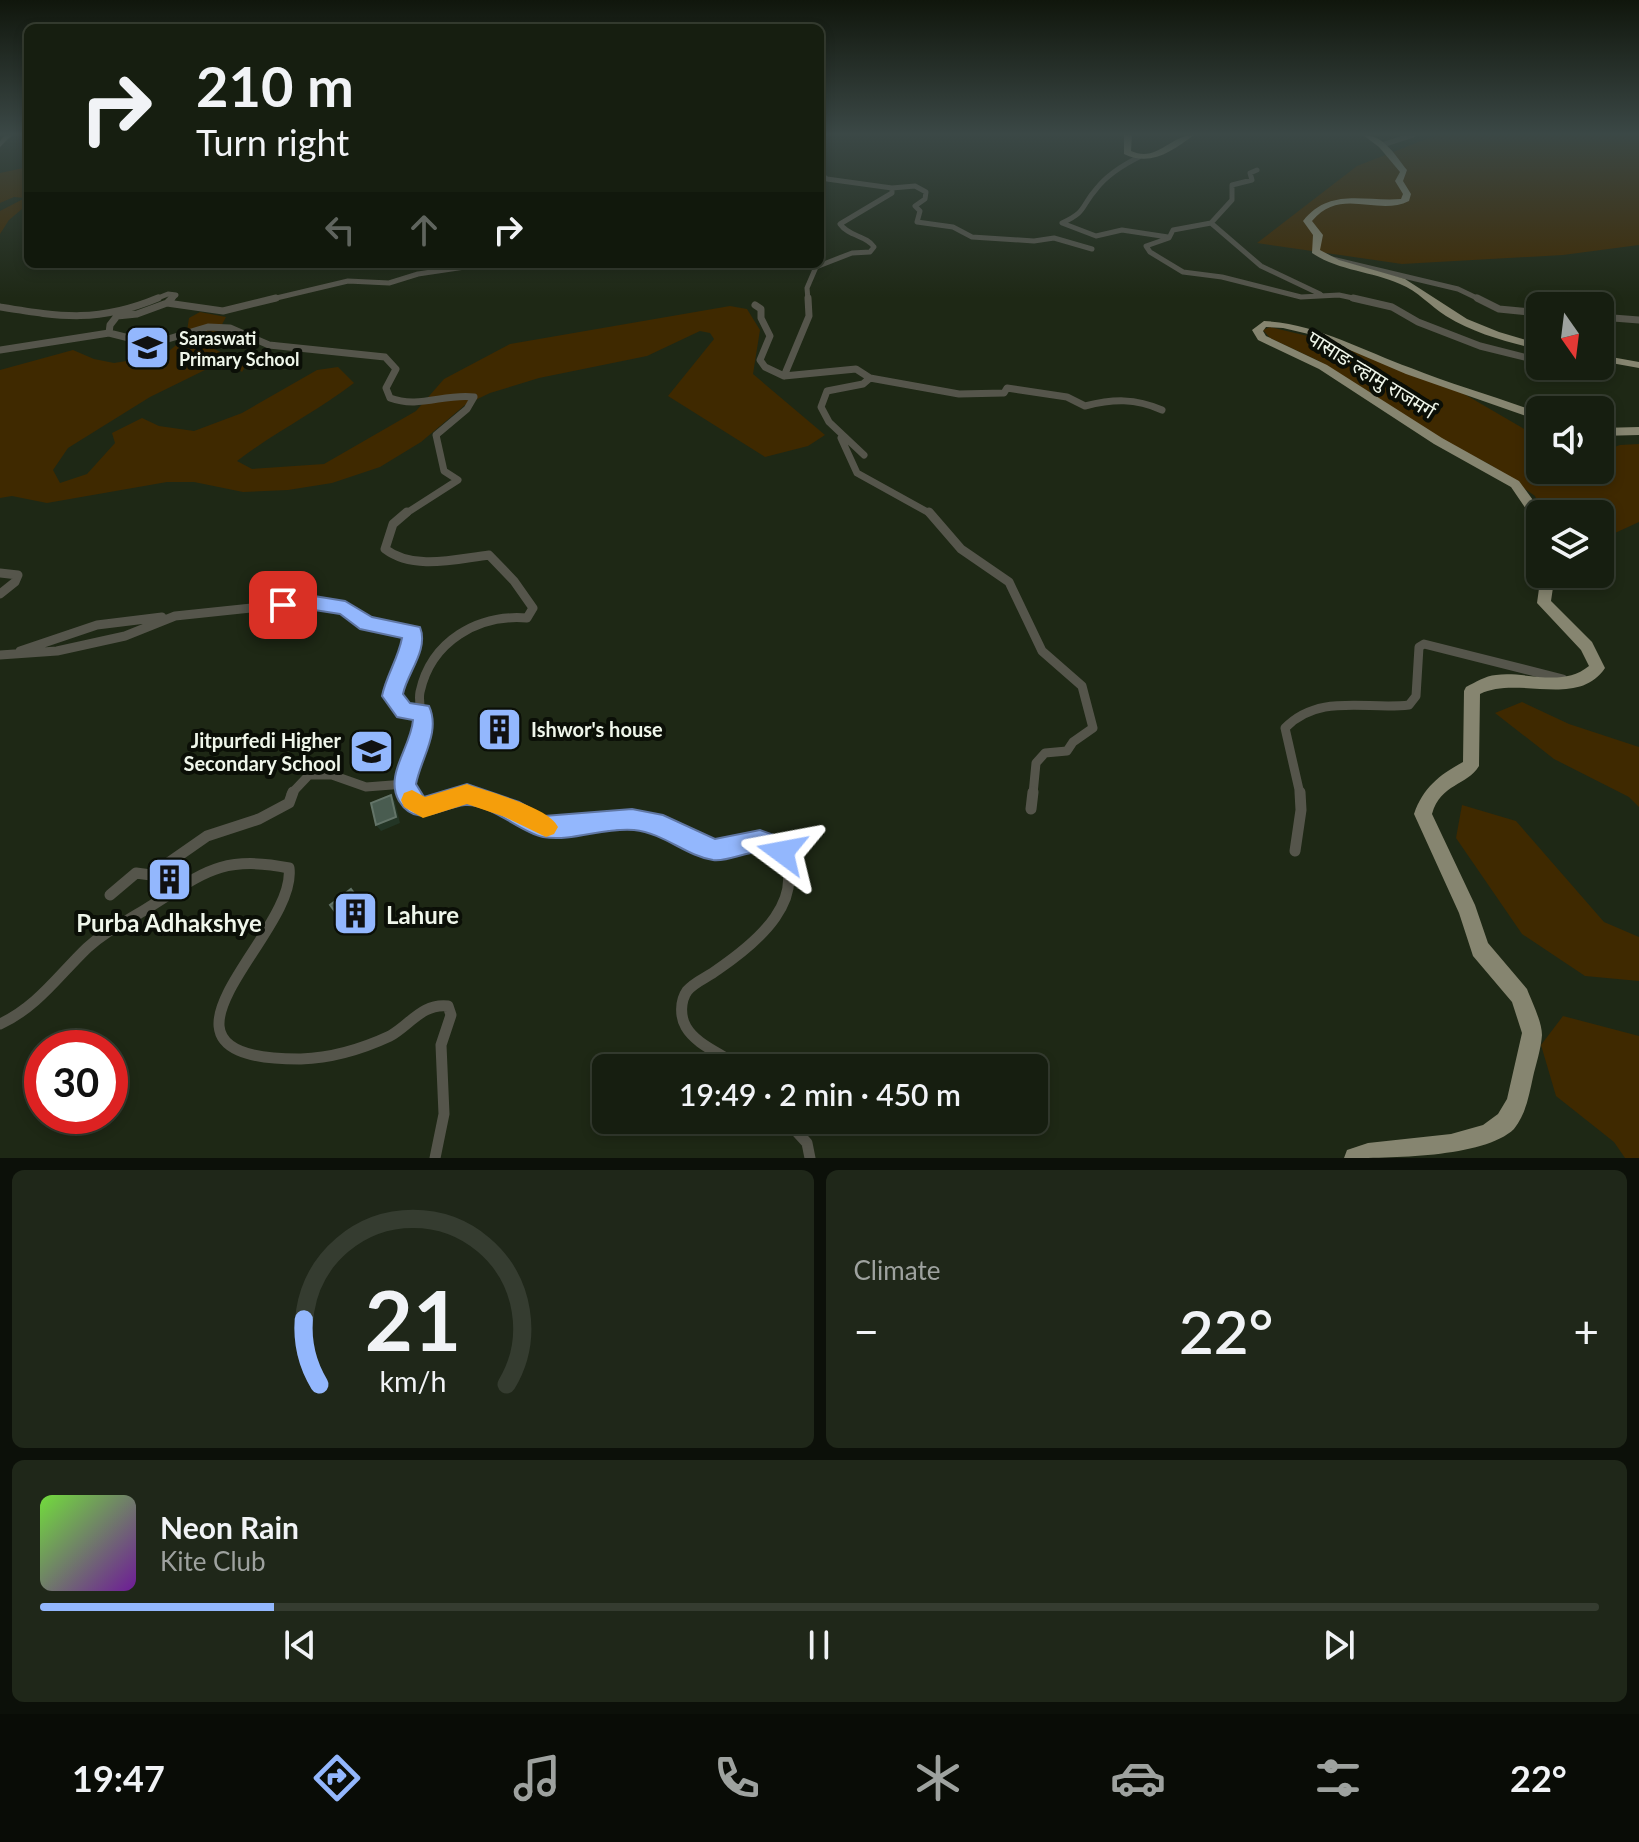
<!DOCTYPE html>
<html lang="en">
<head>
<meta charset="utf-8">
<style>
	:root { --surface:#161e10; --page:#1f2719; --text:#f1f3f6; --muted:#9ea29f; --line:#353c30; --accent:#93b7fd }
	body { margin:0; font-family:Lato,"Noto Sans Devanagari",sans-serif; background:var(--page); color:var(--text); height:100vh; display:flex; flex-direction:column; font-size:30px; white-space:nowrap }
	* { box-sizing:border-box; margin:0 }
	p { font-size:26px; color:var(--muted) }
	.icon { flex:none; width:44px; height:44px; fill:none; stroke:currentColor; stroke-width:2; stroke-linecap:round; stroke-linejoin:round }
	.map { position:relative; height:1158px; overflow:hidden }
	.drawer { display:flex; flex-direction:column; gap:12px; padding:12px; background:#0c1009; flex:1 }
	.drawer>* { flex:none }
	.top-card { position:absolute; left:24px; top:24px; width:800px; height:244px; border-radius:12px; box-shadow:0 4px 12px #0003,0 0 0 2px var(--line); background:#161e10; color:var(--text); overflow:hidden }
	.needle { width:52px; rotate:166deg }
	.fabs { position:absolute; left:1526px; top:292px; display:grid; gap:16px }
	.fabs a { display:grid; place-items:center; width:88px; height:88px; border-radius:12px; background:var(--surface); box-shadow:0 4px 12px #0003,0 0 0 2px var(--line); font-size:40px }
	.speed { position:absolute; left:24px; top:1030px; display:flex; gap:16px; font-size:40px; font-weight:700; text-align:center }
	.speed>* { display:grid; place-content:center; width:104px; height:104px; border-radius:50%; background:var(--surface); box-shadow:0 4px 12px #0003,0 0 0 2px var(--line); line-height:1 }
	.speed .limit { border:12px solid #d22; background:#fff; color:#111 }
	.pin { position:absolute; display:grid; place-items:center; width:68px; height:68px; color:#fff; margin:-34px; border-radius:16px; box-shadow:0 4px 12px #0006 }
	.me { position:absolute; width:88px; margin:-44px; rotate:283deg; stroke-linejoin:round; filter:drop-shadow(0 0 6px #0008) }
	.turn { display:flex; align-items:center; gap:28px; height:168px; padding:0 40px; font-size:36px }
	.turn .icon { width:104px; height:104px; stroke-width:2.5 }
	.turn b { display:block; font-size:56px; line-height:68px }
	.lanes { display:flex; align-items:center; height:76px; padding:0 40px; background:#0003; justify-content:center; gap:40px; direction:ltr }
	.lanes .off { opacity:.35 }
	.big { font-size:60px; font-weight:600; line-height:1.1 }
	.drawer .tile { flex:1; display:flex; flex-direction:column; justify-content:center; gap:12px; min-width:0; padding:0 28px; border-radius:12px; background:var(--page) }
	.drawer .dial { align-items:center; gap:0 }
	.dial svg { height:208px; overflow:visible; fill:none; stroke:var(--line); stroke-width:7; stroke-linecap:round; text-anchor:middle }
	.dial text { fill:var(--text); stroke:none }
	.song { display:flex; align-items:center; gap:24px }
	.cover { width:96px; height:96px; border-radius:12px; background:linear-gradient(135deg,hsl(100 70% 55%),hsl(280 70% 35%)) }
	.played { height:8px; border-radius:4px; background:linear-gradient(90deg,var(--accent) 15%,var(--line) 15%) }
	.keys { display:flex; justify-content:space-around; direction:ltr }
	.heat { display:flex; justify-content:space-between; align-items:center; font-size:44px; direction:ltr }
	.drawer .tiles { flex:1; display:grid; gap:12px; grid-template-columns:1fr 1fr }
	.tile:last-child { grid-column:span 2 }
	.trip { position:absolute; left:592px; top:1054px; width:456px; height:80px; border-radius:12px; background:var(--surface); box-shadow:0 4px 12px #0003,0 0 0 2px var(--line); font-weight:600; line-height:80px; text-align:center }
	.dock { display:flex; height:128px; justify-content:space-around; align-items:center; background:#090c06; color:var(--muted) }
	.dock .icon { width:56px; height:56px }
	.dock .selected { color:var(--accent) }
	.dock b { font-size:36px; color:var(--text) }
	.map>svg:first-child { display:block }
	.green { fill:#3f2900 }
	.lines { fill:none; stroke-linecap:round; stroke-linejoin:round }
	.street-far3 { stroke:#55554b; stroke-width:5 }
	.street-far2 { stroke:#55554b; stroke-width:7 }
	.street-far1 { stroke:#55554b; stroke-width:9 }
	.street { stroke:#55554b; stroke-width:11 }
	.secondary { fill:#717060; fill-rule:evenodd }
	.primary { fill:#868570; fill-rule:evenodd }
	.shaded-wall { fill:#233525 }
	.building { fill:#495c50; stroke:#637468; stroke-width:2 }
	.route { fill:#93b7fd; stroke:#6077a4; stroke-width:2 }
	.slow { fill:#f59e0b }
	.labels { text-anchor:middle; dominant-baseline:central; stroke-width:8; stroke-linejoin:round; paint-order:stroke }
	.far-poi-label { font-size:18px; font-weight:bold; fill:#eff6ea; stroke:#0b0f07; text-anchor:start }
	.street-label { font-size:20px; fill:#eff6ea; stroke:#0b0f07 }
	.poi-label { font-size:20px; font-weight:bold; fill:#eff6ea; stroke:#0b0f07; text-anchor:start }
	.near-poi-label { font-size:24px; font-weight:bold; fill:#eff6ea; stroke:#0b0f07; text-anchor:start }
</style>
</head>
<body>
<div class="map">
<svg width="1639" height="1158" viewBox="0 0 1639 1158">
	<rect width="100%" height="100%" fill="#1e2815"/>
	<path class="green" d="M 1437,135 L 1639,135 L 1639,245 L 1563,255 L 1402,264 L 1257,243 L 1357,166 Z
		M 28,167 L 28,204 L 9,220 L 0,234 L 0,211 L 25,198 L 14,197 L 0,203 L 0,173 Z
		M 730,306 L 747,309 L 760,330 L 753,374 L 825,435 L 808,446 L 765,457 L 668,396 L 714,339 L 710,333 L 700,331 L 647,356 L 539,378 L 490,393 L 465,405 L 421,442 L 380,467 L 332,483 L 288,490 L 243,492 L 194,482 L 167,482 L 47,503 L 12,496 L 0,498 L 0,370 L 73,350 L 94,359 L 114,363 L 164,355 L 186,337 L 189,318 L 200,312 L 226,317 L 212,343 L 214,349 L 225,354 L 244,356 L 248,362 L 242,372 L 235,366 L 205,370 L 150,397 L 68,448 L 53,470 L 60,483 L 87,474 L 115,443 L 112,433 L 142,418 L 159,426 L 194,431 L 242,413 L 317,370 L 338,367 L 354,383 C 316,412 275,432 237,461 L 252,469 L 324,464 L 416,411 L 444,379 L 510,344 Z
		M 1270,327 L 1337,343 L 1459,391 L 1540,438 L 1540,470 L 1600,470 L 1600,452 L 1620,445 L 1639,444 L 1639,522 L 1615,533 L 1600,552 L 1600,514 L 1543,514 L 1535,496 L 1489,464 L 1437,438 L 1319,361 L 1270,338 L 1263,330 Z
		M 1522,702 L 1569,724 L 1639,747 L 1639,807 L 1629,797 L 1554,759 L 1495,713 Z
		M 1462,805 L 1516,821 L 1604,922 L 1639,937 L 1639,981 L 1585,976 L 1522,934 L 1456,838 Z
		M 1563,1016 L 1639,1036 L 1639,1158 L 1625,1158 L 1614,1142 L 1556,1096 L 1541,1045 Z"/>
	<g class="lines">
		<path class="street-far3" d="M 1382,145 L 1413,135
			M 1139,157 C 1123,165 1108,174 1097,188 C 1080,207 1088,211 1062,223 L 1096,236 L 1122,230 L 1168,237
			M 892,188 L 915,186 L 926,192 L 925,199 L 915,206 L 920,211 L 917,222 L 953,227 L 972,237 L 1034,241 L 1054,238 L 1092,249
			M 1211,223 L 1232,200 L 1232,185 L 1252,180 L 1250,173 L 1257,170
			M 1332,259 L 1458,289 L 1481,300
			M 1320,294 L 1261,266 L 1211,223 L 1173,230 L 1169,238 L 1146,246 L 1150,252 L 1183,272 L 1222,277 L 1301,297 L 1339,295 L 1362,300
			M 153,300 L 168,294 L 176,295 L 170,300
			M 268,300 L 348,281 L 389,283 L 418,274 L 485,264
			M 808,300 L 807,288 L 816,267 L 852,253 L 870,252 L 874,247 C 866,235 849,237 840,224 L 892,193 L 892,188 L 827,179 L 820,174"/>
		<path class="street-far2" d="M 808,298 L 809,316 L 784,376 L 856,369 L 870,378 L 863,384 L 827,391 L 821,407 L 829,422 L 864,455
			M 1353,298 L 1392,307 L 1418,322 L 1480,346 L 1540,361
			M 1477,298 L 1499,309 L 1540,313
			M 167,303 L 172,298
			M 755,305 L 761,309 L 761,318 L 770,336 L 760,360 L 765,367 L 784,376
			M 0,307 C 62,317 98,323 158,298
			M 1600,317 L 1639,320
			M 109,333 L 110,325 L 117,316 L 137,314 L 167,303 L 223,311 L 276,298
			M 0,350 L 109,333 L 145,342 L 168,339 L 208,327 L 230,328 L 269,345 L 385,357 L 396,369 L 386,388 L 390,398 C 419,409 445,393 474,397 L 467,409 L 436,435 L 444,471 L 458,480 L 405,514
			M 870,378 L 959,394 L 1004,393 L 1007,388 L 1067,397 L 1085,406 C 1113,399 1135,398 1162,410
			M 841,438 L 857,473 L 931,514"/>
		<path class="street-far1" d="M 407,512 L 393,524 L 385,549 C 414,571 456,559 489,555 L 514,581 L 533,608 L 527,618 C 478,614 431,641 420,692 C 417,707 426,720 422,735 C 417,755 403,772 408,794
			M 929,512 L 961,549 L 1009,582 L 1042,651 L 1082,686 L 1093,728 L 1073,742 L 1067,751 L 1045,753 L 1036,763 L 1033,794
			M 0,573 L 18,575 L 15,582 L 0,594
			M 20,651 L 97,625 L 162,617
			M 0,655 L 57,651 L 125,636 L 175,616 L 308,602 L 345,608 L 367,623 L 413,632 L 407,661 L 394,685 L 392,696 L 405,711 L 421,712
			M 291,794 L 309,775 L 332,775 L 366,787 L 405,784
			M 1300,794 L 1285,728 C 1319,693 1366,710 1409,705 L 1416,696 L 1419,647 L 1424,644 L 1563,679"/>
		<path class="street" d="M 407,792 L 412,801 L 423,808 C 454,797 480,793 511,809 C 525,817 536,825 552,828 L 640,821 L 666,828 L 712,848 L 762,842 L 777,846 C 814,897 755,944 717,970 C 708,977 694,982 687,991 C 680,1001 680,1017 686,1027 C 697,1046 724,1054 740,1068
			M 1031,809 L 1033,792
			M 1295,851 L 1301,810 L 1300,792
			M 110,895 L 136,873 L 151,875 L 207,836 L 259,819 L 289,803 L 293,792
			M 0,1024 C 37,1007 58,976 87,948 C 104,932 123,923 143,911 C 199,877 218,853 289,868 C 298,935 119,1060 301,1059 C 331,1058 362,1049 390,1036 C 410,1025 422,1003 448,1006 L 451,1015 L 441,1045 L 444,1114 L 435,1158
			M 786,1120 L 807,1143 L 810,1158"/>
		<path class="secondary" d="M 5,135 L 12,135 L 0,147 L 0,141 Z"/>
		<path class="primary" d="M 1124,135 L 1132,135 L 1131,151 C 1157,163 1170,135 1194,135 C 1172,151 1151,167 1124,154 Z
			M 1363,135 C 1384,135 1395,155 1407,170 L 1403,181 L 1411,194 L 1409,201 C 1377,217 1341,186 1312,221 L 1323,235 L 1320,250 L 1339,260 L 1405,279 L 1467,319 L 1499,332 L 1540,344 L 1540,350 C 1508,342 1475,334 1446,316 C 1430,306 1418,291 1400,284 C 1371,271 1339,271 1312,253 L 1313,235 L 1303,221 C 1330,187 1364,202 1401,199 L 1403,194 L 1395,181 L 1400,172 L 1379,147 Z
			M 1264,321 C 1318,324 1361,350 1411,368 C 1453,385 1497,397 1540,413 L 1540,421 L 1406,374 L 1317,336 L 1283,328 L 1266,327 L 1263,331 L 1266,336 L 1327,365 L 1442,438 L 1519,481 L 1541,511 L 1540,535 L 1535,533 L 1528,512 L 1511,487 L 1434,444 L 1319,369 L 1258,340 L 1252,330 Z
			M 1600,355 L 1639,362 L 1639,368 L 1600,361 Z
			M 1639,427 L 1639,435 L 1600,436 L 1600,428 Z
			M 1541,574 L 1555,574 L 1551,601 L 1592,642 L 1605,668 C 1578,709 1517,675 1480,694 L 1479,766 C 1467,786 1441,783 1432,814 L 1475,905 L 1488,943 L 1527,989 C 1532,1002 1542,1022 1542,1035 C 1541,1049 1536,1064 1533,1077 C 1529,1095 1526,1114 1514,1129 C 1484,1158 1388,1158 1344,1158 L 1347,1150 L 1368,1143 L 1451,1134 L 1483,1125 L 1498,1114 L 1507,1099 L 1522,1033 L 1512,1002 L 1473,956 L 1459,913 L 1414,814 C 1423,788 1439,775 1463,762 L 1464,691 L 1466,687 C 1476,682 1485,676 1496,675 C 1527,671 1562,688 1589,666 L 1581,650 L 1537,603 Z"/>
	</g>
	<path class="shaded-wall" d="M 503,710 L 512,736 L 494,743 L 491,736 Z
		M 391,795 L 395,802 L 400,823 L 381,831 L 376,825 Z
		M 172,867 L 181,877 L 161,889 L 158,886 Z
		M 356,895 L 374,918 L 353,934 L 348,929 Z"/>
	<path class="building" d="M 503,710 L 509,729 L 491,736 L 485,716 Z
		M 391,795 L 396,817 L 376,825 L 371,803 Z
		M 172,867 L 177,874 L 158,886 L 153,880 Z
		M 351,889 L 369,912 L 348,929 L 330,905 Z"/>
	<linearGradient id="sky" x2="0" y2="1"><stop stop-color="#10160c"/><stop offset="0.45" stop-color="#3b4846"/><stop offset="1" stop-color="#3b4846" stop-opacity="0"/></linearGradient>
	<rect width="1639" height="298" fill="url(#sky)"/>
	<path class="route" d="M 308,595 L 345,601 L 372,617 L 420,627 C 429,650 407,673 403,694 L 410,703 L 429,706 C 441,732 421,758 416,784 L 424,797 L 467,784 L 519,802 L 544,816 L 632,809 L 663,815 L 715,839 L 760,830 L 785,839 L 794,852 L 791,860 L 782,863 C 775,860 769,853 761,852 C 746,851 729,862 713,860 C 686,856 664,833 634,830 C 604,827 573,842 543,837 C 519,832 491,803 465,805 C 441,807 417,830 399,801 C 384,775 411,747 413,720 L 397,717 L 382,696 C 386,676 398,659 402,638 L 360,629 L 340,614 L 308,609 L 283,612 L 273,605 L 283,598 Z"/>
	<path class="slow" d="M 467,784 C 488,792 549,807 558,827 L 554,834 L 546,837 L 505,817 L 467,804 L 423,818 L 404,807 L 401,800 L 404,793 L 412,790 L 425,797 Z"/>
	<defs>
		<symbol id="school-square" viewBox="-11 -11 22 22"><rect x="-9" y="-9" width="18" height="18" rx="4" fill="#93b7fd" stroke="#0b0f07"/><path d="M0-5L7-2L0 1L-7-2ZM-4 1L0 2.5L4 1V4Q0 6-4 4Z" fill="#111"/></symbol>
		<symbol id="building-square" viewBox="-11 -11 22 22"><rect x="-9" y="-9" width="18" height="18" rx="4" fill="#93b7fd" stroke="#0b0f07"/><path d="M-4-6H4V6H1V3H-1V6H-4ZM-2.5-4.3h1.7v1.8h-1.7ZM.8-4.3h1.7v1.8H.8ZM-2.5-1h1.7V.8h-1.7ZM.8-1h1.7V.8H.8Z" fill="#111"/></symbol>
	</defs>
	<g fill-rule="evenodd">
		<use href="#school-square" x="122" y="322" width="51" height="51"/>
		<use href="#building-square" x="474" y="704" width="51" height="51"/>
		<use href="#school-square" x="346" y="726" width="51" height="51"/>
		<use href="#building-square" x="144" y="854" width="51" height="51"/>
		<use href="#building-square" x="330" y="888" width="51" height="51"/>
	</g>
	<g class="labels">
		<g class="far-poi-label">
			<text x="179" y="338">Saraswati<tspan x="179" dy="21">Primary School</tspan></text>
		</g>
		<g class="street-label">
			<text transform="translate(1372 374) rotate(32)">पासाङ ल्हामु राजमर्ग</text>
		</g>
		<g class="poi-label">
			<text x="531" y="729">Ishwor's house</text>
			<text x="341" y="740" text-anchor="end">Jitpurfedi Higher<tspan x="341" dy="23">Secondary School</tspan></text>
		</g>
		<g class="near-poi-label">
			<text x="386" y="914">Lahure</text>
			<text x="169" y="922" text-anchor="middle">Purba Adhakshye</text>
		</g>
	</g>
</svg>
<div class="fabs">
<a><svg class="needle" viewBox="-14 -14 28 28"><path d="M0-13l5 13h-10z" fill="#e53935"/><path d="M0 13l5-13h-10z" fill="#9ea29f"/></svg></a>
<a><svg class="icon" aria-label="sound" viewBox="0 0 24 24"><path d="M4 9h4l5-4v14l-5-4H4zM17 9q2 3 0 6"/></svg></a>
<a><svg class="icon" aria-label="layers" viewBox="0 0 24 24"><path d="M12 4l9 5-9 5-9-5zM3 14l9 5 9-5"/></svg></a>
</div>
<div class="speed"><div class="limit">30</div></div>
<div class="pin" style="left:283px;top:605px;background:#d93025"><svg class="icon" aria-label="arrive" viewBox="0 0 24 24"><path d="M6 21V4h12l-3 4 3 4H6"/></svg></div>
<svg class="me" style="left:782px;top:852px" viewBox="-20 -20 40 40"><path d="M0-17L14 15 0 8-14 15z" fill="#93b7fd" stroke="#fff" stroke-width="4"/></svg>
<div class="trip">19:49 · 2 min · 450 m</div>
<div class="top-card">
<div class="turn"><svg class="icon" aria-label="right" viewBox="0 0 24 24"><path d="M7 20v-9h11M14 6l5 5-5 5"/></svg><div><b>210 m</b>Turn right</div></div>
<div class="lanes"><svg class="icon off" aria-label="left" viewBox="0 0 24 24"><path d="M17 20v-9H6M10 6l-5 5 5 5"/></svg><svg class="icon off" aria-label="ahead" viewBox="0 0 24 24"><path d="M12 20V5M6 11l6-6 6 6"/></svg><svg class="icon" aria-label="right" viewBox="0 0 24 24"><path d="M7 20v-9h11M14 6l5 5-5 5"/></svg></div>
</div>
</div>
<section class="drawer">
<div class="tiles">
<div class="tile dial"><svg viewBox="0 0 100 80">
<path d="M14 69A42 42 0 1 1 86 69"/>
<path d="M14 69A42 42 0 0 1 8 44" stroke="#93b7fd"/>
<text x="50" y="56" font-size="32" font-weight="700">21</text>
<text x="50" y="72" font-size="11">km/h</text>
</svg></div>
<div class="tile"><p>Climate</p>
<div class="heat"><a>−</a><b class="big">22°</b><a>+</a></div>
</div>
<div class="tile">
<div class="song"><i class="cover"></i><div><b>Neon Rain</b><p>Kite Club</p></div></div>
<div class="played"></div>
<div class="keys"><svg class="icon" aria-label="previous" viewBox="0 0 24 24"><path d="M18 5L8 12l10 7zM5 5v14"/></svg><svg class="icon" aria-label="pause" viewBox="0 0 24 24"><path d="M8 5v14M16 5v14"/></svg><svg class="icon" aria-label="next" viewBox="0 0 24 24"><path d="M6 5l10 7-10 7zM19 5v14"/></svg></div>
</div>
</div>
</section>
<nav class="dock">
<b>19:47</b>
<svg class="icon selected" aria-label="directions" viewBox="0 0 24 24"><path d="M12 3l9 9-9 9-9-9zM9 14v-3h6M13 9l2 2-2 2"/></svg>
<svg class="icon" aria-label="music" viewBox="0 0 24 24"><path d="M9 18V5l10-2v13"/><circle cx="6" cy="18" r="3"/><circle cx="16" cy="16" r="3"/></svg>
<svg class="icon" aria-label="phone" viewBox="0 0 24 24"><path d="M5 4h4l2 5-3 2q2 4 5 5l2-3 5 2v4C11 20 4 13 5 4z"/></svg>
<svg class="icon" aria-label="climate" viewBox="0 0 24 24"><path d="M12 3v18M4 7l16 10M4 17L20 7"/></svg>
<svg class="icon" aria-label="car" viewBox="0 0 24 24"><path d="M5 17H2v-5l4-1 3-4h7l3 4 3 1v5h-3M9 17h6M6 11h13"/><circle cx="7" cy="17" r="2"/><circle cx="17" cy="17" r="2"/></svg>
<svg class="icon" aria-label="filters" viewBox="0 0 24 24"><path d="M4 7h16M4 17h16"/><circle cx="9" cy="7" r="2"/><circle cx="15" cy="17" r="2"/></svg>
<b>22°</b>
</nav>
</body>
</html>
